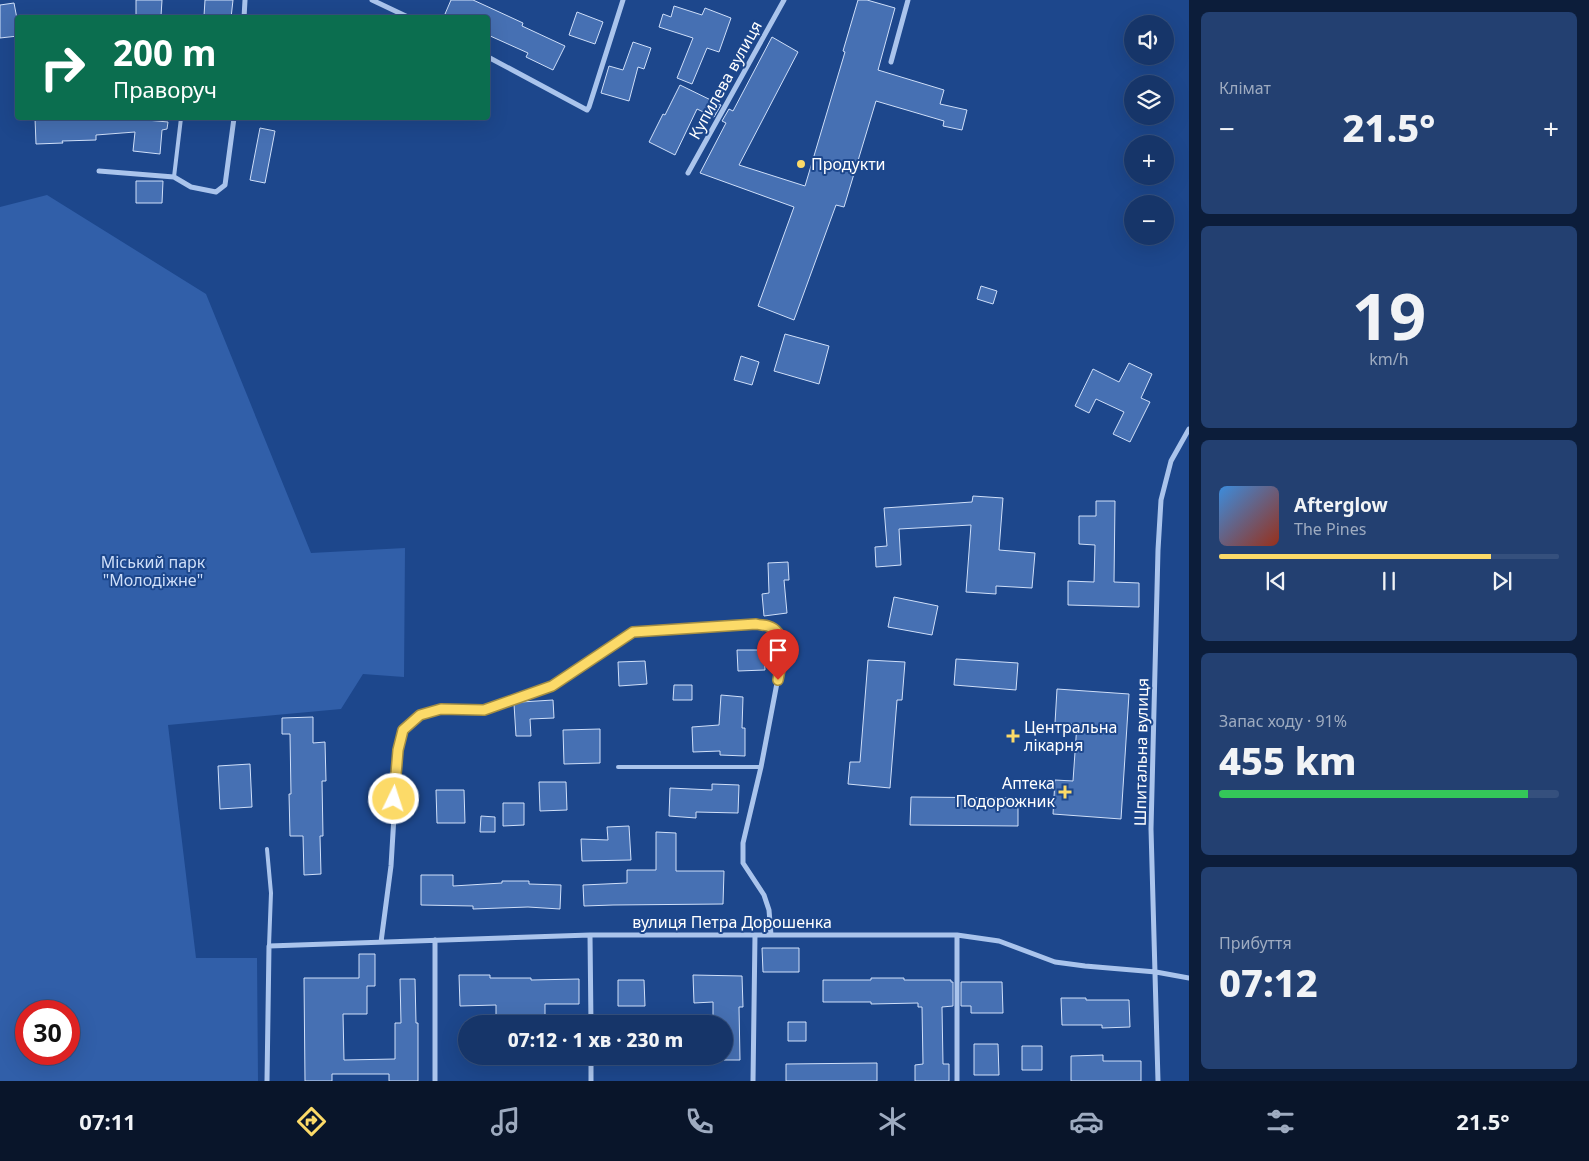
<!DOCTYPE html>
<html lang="uk">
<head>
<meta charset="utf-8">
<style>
	:root { --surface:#163569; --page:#234071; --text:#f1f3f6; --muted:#9eabc0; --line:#35507d; --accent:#fcda68 }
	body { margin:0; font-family:"Noto Sans",sans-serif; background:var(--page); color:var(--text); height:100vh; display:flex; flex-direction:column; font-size:19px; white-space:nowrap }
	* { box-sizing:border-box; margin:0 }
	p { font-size:16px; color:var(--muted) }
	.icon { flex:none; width:28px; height:28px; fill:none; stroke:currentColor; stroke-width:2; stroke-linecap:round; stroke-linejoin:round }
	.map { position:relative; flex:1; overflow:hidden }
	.details { display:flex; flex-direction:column; gap:12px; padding:12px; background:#0c1d3a; width:400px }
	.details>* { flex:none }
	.hud { position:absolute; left:15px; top:15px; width:475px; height:105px; border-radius:5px; box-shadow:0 5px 20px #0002,0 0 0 1px var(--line); background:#0b6e4f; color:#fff; overflow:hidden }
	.controls { position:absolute; left:1124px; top:15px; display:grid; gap:10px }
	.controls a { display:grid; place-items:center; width:50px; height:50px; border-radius:50%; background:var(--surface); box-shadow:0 5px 20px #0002,0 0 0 1px var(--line); font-size:25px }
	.speed { position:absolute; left:15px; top:1000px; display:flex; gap:10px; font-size:25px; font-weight:700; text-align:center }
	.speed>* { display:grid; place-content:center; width:65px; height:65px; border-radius:50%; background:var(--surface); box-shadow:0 5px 20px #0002,0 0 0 1px var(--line); line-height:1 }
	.speed .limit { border:8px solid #d22; background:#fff; color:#111 }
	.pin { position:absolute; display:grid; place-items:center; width:42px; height:42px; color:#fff; margin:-51px -21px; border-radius:50% 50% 50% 0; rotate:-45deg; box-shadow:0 0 5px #0007 }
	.pin .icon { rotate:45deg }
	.me { position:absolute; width:55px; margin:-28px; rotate:4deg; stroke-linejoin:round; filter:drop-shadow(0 0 4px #0008) }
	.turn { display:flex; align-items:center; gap:18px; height:105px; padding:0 15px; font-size:22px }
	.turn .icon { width:65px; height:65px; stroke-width:2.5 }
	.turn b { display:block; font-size:35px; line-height:42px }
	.big { font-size:38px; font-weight:800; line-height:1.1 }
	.details .widget { flex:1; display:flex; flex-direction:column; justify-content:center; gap:8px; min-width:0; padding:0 18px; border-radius:8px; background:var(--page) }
	.details .dial { align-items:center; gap:0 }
	.dial b { font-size:65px; line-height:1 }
	.song { display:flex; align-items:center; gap:15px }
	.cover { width:60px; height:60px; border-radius:8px; background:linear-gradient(135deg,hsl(210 70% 55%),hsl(10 70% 35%)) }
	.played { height:5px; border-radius:2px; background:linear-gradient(90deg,var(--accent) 80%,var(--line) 80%) }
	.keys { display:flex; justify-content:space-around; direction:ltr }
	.heat { display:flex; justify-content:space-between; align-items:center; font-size:28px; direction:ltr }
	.charge { height:8px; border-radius:4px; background:linear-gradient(90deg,#34c759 91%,var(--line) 0) }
	.trip { position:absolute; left:458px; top:1015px; width:275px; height:50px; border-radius:25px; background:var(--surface); box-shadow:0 5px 20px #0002,0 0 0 1px var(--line); font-weight:800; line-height:50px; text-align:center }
	.menu { display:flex; height:80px; justify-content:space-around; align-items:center; background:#09152a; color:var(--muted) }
	.menu .icon { width:35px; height:35px }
	.menu .on { color:var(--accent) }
	.menu b { font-size:22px; color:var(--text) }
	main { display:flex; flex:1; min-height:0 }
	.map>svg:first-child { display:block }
	.green { fill:#315fa9; fill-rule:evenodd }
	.building { fill:#4670b3; stroke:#cfdff9 }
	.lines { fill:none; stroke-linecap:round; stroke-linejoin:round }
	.lane { stroke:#aac4ec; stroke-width:4 }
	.street { stroke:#aac4ec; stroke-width:5 }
	.route-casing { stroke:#a48e44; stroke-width:12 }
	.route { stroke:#fcda68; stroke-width:9 }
	.poi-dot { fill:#fcda68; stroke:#1d478c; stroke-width:2 }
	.labels { text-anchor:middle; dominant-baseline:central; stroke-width:4; stroke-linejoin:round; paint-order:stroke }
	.street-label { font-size:16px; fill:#fff; stroke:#1d478c }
	.poi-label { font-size:16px; fill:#fff; stroke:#1d478c; text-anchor:start }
	.park-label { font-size:16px; fill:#cfdff9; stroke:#1d478c }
</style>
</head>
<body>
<main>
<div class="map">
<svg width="1189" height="1081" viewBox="0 0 1189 1081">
	<rect width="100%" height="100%" fill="#1d478c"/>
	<path class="green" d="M 47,195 L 206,294 L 311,553 L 405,548 L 404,677 L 363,674 L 341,709 L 168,725 L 196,958 L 257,958 L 258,1081 L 0,1081 L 0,207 ZM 26,1011 L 69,1011 L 69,1054 L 26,1054 Z"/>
	<path class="building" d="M 136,0 L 162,0 L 161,16 L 136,15 Z
		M 205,0 L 233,0 L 231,18 L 204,16 Z
		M 451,0 L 473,0 L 484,5 L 523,23 L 522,26 L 565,46 L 553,70 L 526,57 L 528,53 L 488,35 L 488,18 L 454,18 L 445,14 Z
		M 858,0 L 867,0 L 895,8 L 878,70 L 944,90 L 940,104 L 967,110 L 962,130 L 943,126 L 944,121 L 876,101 L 844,207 L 836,205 L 794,320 L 758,306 L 794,207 L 700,173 L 726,123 L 722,121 L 729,109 L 733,111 L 772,37 L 798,52 L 739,165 L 805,186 L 845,52 L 843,51 Z
		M 14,3 L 18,24 L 18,36 L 0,38 L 0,5 Z
		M 674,6 L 702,15 L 705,8 L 731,18 L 719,52 L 707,48 L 692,84 L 677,78 L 693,38 L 659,27 L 663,14 L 671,17 Z
		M 577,12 L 603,22 L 595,44 L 569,35 Z
		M 633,42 L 651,48 L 644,69 L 638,67 L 629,101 L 601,93 L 609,66 L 623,70 Z
		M 680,85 L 721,105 L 714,117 L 697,109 L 675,155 L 649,142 L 663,114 L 665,115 Z
		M 35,118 L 125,118 L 168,122 L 167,129 L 162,130 L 160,154 L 133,151 L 135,132 L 96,135 L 96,140 L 62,141 L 63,143 L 36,144 Z
		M 260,128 L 275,131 L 265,183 L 250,180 Z
		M 136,181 L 163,181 L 162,203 L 136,203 Z
		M 981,286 L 997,291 L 993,304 L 977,299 Z
		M 785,334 L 829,346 L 819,384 L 774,371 Z
		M 741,356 L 759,362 L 752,385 L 734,380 Z
		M 1129,363 L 1152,374 L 1141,398 L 1150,402 L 1130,442 L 1113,434 L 1124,412 L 1096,399 L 1089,413 L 1075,406 L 1093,369 L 1119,382 Z
		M 973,496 L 1003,498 L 999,550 L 1035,553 L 1032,588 L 996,586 L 996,594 L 966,592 L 971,525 L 899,529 L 901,565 L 876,567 L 875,547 L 887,546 L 884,508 L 972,502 Z
		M 1096,501 L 1115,501 L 1114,582 L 1139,583 L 1139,607 L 1068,605 L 1068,581 L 1094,582 L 1095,545 L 1079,544 L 1079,516 L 1096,516 Z
		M 788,562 L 789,580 L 784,580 L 787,613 L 764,616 L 762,594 L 769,593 L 768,563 Z
		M 894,597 L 938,606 L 932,635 L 888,627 Z
		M 737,650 L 764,650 L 765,670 L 738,671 Z
		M 956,659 L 1018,663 L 1016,690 L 954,685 Z
		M 868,660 L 905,662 L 902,700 L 897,700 L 890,788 L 848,784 L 850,762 L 860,762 Z
		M 645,661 L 647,684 L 619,686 L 618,662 Z
		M 674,685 L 692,685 L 692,700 L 673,700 Z
		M 1057,689 L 1129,694 L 1121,819 L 1053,814 L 1055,780 L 1073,781 L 1077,724 L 1055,723 Z
		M 721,695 L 743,697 L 742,728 L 745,728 L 745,756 L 720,755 L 720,751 L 693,752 L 692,727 L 719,725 Z
		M 553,700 L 554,718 L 530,719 L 531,736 L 516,736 L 514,704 L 521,702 Z
		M 313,717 L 313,743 L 325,742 L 326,781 L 322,781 L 323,836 L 320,836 L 321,874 L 304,875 L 303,836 L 290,836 L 289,794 L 291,794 L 290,734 L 282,734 L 282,718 Z
		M 600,729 L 600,763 L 564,764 L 563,730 Z
		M 250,764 L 252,807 L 220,809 L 218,766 Z
		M 539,782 L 566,782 L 567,810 L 540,811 Z
		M 712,784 L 739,785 L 738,813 L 696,812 L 696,818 L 669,816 L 670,788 L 712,790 Z
		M 436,790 L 464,790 L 465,823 L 437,823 Z
		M 911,797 L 1018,798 L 1018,826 L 910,825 Z
		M 503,803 L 524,803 L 524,825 L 503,826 Z
		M 481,816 L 495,817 L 495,832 L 480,832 Z
		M 629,826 L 631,860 L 582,861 L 581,839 L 608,840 L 607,827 Z
		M 656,832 L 676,833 L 676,871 L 724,871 L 723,904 L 613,905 L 584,906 L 583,885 L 627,883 L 627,870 L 656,870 Z
		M 421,875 L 453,875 L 453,886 L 502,883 L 502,881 L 529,881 L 529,884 L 561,885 L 560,909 L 528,907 L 473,909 L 473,906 L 421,905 Z
		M 762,948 L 799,948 L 799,972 L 763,972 Z
		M 359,954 L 375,954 L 375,986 L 367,986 L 367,1014 L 343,1014 L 344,1060 L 395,1059 L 395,1023 L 401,1023 L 400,979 L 415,979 L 416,1023 L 418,1023 L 418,1081 L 389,1081 L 389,1074 L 332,1074 L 332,1081 L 305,1081 L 304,978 L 359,978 Z
		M 459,975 L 490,975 L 490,978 L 531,978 L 531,980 L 579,979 L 579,1004 L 545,1004 L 545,1024 L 496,1024 L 496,1005 L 460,1006 Z
		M 693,975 L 742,976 L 743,1007 L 739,1007 L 740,1060 L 724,1060 L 724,1024 L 713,1024 L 713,1002 L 694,1003 Z
		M 871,978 L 904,978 L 904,980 L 951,980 L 951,982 L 953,982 L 953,1006 L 942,1007 L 943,1064 L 949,1064 L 949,1081 L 915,1081 L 915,1065 L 923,1064 L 922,1007 L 918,1007 L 918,1003 L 871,1004 L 871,1002 L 823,1002 L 823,980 L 871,980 Z
		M 618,980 L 644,980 L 645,1006 L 618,1006 Z
		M 961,982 L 1002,982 L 1003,1013 L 971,1013 L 971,1006 L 961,1006 Z
		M 1061,998 L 1086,998 L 1086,1000 L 1129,1000 L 1130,1027 L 1102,1028 L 1102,1025 L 1062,1025 Z
		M 788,1022 L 806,1022 L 806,1041 L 788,1041 Z
		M 974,1044 L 998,1044 L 999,1075 L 974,1075 Z
		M 1022,1046 L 1042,1046 L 1042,1070 L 1022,1070 Z
		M 1103,1055 L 1103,1061 L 1141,1061 L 1141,1081 L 1071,1081 L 1071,1056 Z
		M 877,1063 L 877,1081 L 786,1081 L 786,1064 Z"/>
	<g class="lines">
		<path class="lane" d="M 174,177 L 181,118
			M 618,767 L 761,767
			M 267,849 L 271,893 L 269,946"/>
		<path class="street" d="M 372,0 L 410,18
			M 244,18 L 245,0
			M 488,57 L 587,110 L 589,107 L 623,0
			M 891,62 L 908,0
			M 99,171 L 174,177 L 191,187 L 216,192 L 225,185 L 234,118
			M 688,173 L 784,0
			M 590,935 L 591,1024
			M 381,942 L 391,866 L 398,750 L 403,730 L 420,715 L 441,709 L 484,710 L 552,686 L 633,632 L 756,624 L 770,626 L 778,632 L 783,644 L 781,662 L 761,767 L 743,843 L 743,863 L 764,895 L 769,910 L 771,935
			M 591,1056 L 591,1081
			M 267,1081 L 269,946 L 590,935 L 957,935 L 999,941 L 1055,962 L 1085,966 L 1156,972 L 1189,978
			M 435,1081 L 435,940
			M 753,1081 L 755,935
			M 957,1081 L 957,935
			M 1158,1081 L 1151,829 L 1158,550 L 1161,500 L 1171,461 L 1189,429"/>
	</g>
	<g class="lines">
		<defs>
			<path id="route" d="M 394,799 L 398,750 L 403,730 L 420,715 L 441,709 L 484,710 L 552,686 L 633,632 L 756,624 C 760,625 765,625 768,626 C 790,633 781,663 778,680"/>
		</defs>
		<use href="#route" class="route-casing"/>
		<use href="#route" class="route"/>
	</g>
	<g class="poi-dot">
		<circle cx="801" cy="164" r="5"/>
		<path d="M1010.5 728.5h5v5h5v5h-5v5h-5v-5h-5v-5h5z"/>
		<path d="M1062.5 784.5h5v5h5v5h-5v5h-5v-5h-5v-5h5z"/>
	</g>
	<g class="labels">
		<g class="street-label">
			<text transform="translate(725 80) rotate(-61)">Купилева вулиця</text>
			<text transform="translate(1141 752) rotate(-89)">Шпитальна вулиця</text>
			<text x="732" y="922">вулиця Петра Дорошенка</text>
		</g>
		<g class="poi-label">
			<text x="811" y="164">Продукти</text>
			<text x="1024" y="727">Центральна<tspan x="1024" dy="18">лікарня</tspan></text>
			<text x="1055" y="783" text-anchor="end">Аптека<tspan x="1055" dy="18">Подорожник</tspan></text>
		</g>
		<g class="park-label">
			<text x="153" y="562">Міський парк<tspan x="153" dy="18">"Молодіжне"</tspan></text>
		</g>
	</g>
</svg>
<div class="controls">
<a><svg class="icon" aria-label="sound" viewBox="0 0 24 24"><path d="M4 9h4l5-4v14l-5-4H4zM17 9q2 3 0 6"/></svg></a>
<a><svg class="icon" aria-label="layers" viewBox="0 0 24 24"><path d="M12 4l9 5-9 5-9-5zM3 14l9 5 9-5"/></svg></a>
<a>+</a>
<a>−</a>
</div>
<div class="speed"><div class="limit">30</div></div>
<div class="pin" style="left:778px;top:680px;background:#d93025"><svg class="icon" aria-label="arrive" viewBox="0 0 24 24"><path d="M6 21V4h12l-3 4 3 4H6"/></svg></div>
<svg class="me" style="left:394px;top:799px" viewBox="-20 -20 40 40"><circle r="17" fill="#fcda68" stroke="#fff" stroke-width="3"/><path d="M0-11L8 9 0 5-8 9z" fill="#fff"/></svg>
<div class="trip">07:12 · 1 хв · 230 m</div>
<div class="hud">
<div class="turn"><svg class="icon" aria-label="right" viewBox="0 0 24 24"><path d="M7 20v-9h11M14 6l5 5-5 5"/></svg><div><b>200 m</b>Праворуч</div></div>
</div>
</div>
<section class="details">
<div class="widget"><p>Клімат</p>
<div class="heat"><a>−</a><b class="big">21.5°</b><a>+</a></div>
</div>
<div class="widget dial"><b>19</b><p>km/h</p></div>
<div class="widget">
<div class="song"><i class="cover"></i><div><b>Afterglow</b><p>The Pines</p></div></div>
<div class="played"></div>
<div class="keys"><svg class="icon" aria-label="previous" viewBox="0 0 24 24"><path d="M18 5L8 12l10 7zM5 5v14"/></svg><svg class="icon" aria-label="pause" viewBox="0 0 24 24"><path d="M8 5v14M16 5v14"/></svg><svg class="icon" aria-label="next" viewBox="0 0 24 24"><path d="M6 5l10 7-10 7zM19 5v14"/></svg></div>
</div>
<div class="widget"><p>Запас ходу · 91%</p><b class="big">455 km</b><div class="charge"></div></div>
<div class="widget"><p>Прибуття</p><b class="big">07:12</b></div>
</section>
</main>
<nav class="menu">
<b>07:11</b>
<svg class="icon on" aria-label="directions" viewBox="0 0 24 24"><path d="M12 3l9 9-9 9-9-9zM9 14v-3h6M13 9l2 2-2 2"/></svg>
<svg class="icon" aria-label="music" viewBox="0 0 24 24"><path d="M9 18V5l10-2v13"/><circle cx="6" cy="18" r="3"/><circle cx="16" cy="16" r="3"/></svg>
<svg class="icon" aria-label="phone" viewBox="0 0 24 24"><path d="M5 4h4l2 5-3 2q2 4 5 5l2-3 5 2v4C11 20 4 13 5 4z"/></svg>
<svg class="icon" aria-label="climate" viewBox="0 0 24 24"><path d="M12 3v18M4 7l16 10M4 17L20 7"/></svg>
<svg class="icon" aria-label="car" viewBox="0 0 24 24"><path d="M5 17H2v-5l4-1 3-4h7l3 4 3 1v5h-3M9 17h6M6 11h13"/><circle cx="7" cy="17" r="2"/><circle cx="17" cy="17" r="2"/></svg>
<svg class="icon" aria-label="filters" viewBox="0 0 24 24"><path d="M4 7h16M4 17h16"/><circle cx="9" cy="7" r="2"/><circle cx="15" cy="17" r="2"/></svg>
<b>21.5°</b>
</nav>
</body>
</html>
